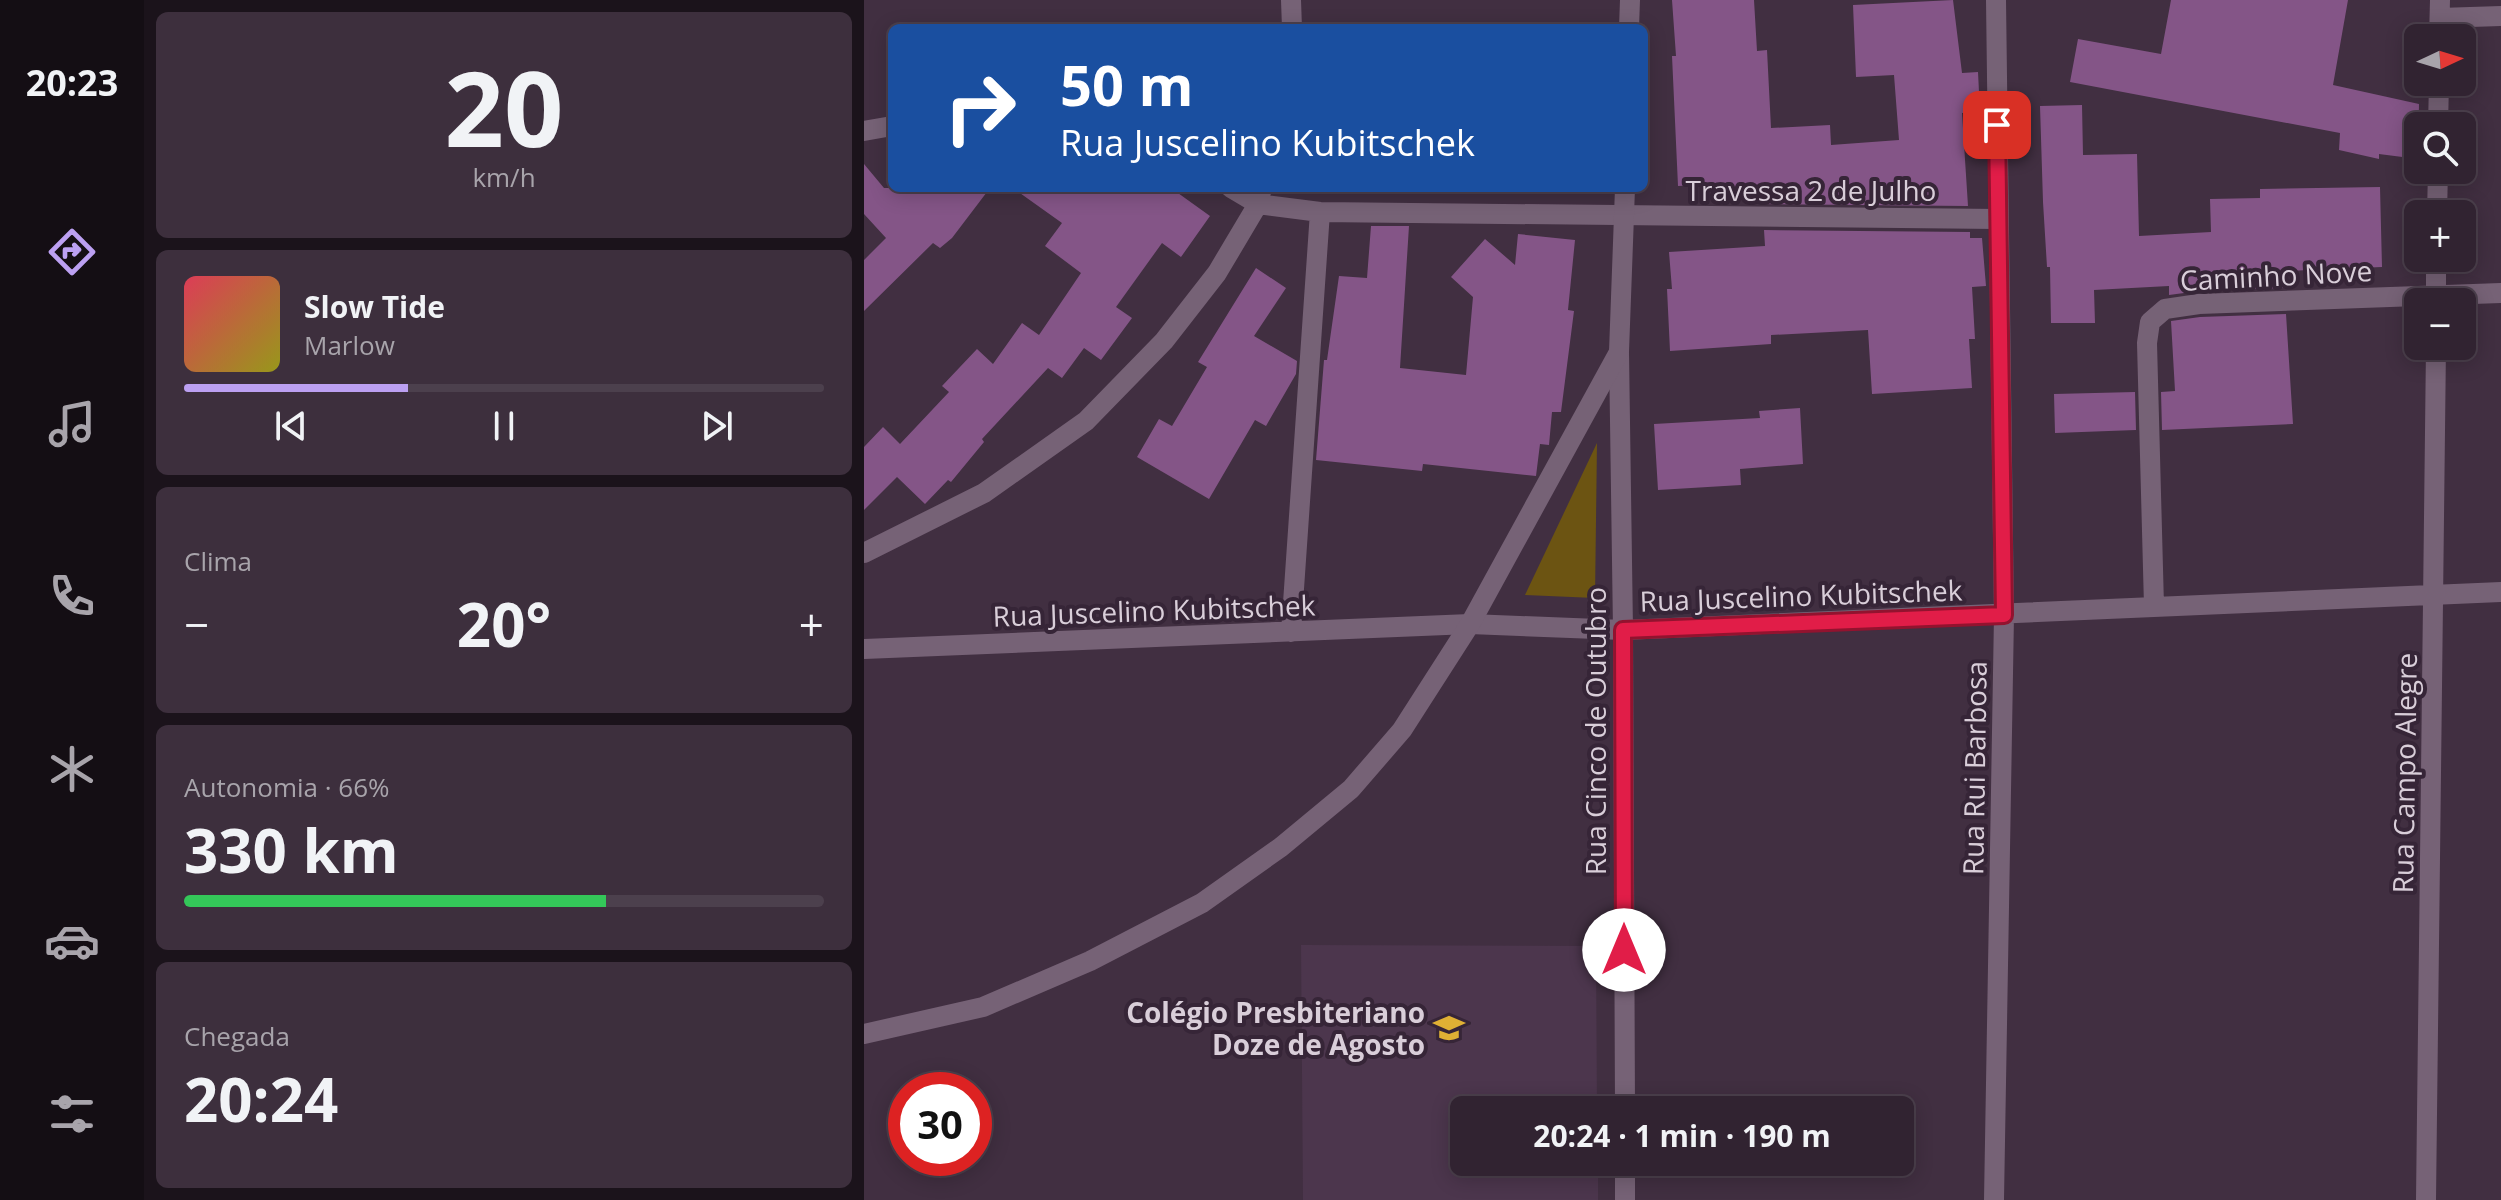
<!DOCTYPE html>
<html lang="pt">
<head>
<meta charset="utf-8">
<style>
	:root { --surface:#312331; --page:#3d2f3d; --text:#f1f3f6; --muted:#a8a4ab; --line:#4c404d; --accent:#bca0f2 }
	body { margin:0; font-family:"Open Sans",sans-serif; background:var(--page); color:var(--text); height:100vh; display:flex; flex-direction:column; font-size:30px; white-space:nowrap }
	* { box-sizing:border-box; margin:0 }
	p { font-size:26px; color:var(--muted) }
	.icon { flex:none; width:44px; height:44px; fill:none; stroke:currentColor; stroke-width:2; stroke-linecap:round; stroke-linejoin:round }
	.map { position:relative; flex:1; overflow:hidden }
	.side { display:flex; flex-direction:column; gap:12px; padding:12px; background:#1b131b; width:720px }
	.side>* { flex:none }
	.guide { position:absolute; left:24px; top:24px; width:760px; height:168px; border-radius:12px; box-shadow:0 4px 20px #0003,0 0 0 2px var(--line); background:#1a4fa0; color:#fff; overflow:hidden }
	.needle { width:52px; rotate:86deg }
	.controls { position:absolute; left:1540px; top:24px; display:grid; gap:16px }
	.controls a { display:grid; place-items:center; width:72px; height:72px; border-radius:12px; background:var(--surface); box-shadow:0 4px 20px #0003,0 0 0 2px var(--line); font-size:40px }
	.speed { position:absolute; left:24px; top:1072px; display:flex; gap:16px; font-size:40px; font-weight:700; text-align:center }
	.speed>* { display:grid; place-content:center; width:104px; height:104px; border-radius:50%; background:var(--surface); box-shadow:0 4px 20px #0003,0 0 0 2px var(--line); line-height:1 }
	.speed .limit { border:12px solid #d22; background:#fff; color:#111 }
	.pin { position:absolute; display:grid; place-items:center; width:68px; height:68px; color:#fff; margin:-34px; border-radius:16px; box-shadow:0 4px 12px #0006 }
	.me { position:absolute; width:88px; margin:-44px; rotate:0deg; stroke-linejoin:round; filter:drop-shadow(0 0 6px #0008) }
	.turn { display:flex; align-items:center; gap:28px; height:168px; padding:0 40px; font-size:36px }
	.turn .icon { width:104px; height:104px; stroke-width:2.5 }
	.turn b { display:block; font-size:56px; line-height:68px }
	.big { font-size:60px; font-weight:700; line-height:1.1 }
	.side .card { flex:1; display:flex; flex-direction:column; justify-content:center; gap:12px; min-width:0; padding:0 28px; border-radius:12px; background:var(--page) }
	.side .dial { align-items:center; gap:0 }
	.dial b { font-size:104px; line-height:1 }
	.song { display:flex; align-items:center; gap:24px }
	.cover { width:96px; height:96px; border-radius:12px; background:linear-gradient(135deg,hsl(350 70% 55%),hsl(60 70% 35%)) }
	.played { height:8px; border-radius:4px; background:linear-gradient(90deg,var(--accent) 35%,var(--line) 35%) }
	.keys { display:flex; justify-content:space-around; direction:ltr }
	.heat { display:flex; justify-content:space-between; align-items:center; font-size:44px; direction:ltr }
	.charge { height:12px; border-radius:6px; background:linear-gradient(90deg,#34c759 66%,var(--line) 0) }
	.trip { position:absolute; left:586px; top:1096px; width:464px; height:80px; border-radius:12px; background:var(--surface); box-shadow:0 4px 20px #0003,0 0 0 2px var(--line); font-weight:700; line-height:80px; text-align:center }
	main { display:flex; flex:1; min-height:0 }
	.menu { display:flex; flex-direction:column; width:144px; justify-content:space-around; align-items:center; background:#140e14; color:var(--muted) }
	.menu .icon { width:56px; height:56px }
	.menu .current { color:var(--accent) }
	.menu b { font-size:36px; color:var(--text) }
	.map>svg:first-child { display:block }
	.built { fill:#4c364d }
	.green { fill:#6c5412 }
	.building { fill:#845587 }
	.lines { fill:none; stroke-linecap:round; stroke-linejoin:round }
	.street { stroke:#766276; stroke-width:20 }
	.secondary { stroke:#766276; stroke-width:20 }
	.route-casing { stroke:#92132f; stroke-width:20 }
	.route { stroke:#e11d48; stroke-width:14 }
	.labels { text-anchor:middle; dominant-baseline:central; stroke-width:8; stroke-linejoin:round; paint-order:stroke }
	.street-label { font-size:28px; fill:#d9ced9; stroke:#362537 }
	.poi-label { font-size:28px; font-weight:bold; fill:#d9ced9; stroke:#362537; text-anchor:end }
</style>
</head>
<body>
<main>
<nav class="menu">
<b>20:23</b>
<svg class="icon current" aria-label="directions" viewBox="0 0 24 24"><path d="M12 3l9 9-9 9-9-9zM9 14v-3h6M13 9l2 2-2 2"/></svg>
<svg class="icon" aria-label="music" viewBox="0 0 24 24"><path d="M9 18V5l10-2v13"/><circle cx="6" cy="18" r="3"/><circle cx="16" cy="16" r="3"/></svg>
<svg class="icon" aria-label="phone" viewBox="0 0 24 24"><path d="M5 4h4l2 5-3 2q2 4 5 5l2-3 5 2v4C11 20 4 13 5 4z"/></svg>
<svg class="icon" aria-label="climate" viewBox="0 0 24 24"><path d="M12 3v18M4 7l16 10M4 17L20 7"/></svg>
<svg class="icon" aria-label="car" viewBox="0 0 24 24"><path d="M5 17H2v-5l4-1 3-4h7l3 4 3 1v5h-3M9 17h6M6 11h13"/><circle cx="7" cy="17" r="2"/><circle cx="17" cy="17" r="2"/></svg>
<svg class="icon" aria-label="filters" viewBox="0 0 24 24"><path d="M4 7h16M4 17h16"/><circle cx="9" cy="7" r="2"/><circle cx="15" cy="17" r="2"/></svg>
</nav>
<section class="side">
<div class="card dial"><b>20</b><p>km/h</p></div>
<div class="card">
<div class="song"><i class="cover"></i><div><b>Slow Tide</b><p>Marlow</p></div></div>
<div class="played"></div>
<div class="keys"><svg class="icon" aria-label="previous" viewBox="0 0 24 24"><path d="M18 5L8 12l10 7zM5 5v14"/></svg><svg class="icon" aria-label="pause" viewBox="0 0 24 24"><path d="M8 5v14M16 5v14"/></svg><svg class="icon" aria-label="next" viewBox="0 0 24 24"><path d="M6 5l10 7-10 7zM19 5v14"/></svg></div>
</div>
<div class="card"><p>Clima</p>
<div class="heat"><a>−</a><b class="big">20°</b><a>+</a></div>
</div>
<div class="card"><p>Autonomia · 66%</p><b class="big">330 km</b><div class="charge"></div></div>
<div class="card"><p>Chegada</p><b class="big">20:24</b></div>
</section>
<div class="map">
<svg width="1637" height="1200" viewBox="0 0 1637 1200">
	<rect width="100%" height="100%" fill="#412f41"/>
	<path class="built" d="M 437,945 L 732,946 L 733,1110 L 600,1110 L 600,1162 L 734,1162 L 734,1200 L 439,1200 Z"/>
	<path class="green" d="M 733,443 L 731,598 L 661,595 Z"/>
	<path class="building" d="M 808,0 L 890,0 L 893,51 L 903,50 L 907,128 L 966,125 L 967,145 L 1035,140 L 1030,75 L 992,77 L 989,5 L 1089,0 L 1098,73 L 1114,72 L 1116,112 L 1098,113 L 1104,206 L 898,204 L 897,185 L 857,188 L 857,184 L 814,186 L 808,56 L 812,56 Z
		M 1307,0 L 1484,0 L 1469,85 L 1555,104 L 1554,159 L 1515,154 L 1515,159 L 1475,150 L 1476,133 L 1206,82 L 1214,39 L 1297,54 Z
		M 1218,105 L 1219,155 L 1273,154 L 1275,236 L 1347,232 L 1346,199 L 1396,198 L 1396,189 L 1516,187 L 1518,267 L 1421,271 L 1420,288 L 1335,291 L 1305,295 L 1305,286 L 1230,290 L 1231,323 L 1187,323 L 1186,267 L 1183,267 L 1179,202 L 1176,106 Z
		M 0,164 L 20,188 L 126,188 L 88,238 L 76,248 L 69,243 L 0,311 L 0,260 L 22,238 L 0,214 Z
		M 149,188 L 307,188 L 346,216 L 317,257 L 298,243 L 252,307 L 268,318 L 237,360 L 220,348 L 198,378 L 184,368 L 118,439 L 120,442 L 87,482 L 84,480 L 61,504 L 33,477 L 0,510 L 0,447 L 19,427 L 36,444 L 85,392 L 78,386 L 113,349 L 129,364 L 158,323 L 175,335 L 217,273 L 181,246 L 198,223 Z
		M 507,226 L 545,226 L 536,368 L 602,375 L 609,297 L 587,277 L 621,239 L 651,265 L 654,234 L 711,240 L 704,310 L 710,311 L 697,412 L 688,412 L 685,445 L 676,444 L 672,476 L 559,464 L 558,471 L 452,460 L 460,360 L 463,360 L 475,276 L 503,278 Z
		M 900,230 L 1106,232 L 1106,238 L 1118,238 L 1122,286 L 1108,287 L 1111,339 L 1105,339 L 1108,388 L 1008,394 L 1004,330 L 907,335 L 907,344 L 806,351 L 803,289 L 808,289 L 805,252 L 901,246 Z
		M 392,268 L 422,288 L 390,336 L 433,361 L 432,374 L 402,426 L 391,420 L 345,499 L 273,457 L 295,419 L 308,426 L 343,367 L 334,362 Z
		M 1422,314 L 1429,424 L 1298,430 L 1297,392 L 1311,391 L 1307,321 L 1336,317 Z
		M 1271,392 L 1272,430 L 1191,433 L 1190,394 Z
		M 936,408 L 939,464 L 876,469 L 877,485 L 794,490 L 790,424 L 896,418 L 895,411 Z"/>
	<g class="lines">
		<path class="street" d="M 427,0 L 428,28
			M 1576,18 L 1637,16
			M 1575,38 L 1576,0
			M 1574,126 L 1575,82
			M 0,131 L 28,126
			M 367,188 L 394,204 L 456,212 L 1134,219
			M 1573,214 L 1574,170
			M 1572,302 L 1572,258
			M 755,352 L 759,630 L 761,1110
			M 0,553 L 120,493 L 222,421 L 300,341 L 353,273 L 394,204 L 398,188
			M 1290,606 L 1283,343 L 1286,322 L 1301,309 L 1335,304 L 1637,293
			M 427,632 L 456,212
			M 0,649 L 606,624 L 759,630 L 1637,592
			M 761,1162 L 761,1200
			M 1130,1200 L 1140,615 L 1132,0
			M 1562,1200 L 1572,346"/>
		<path class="secondary" d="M 765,28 L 766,0
			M 0,1034 L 119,1007 L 226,961 L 338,903 L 417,847 L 487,789 L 538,730 L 606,624 L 755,352 L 761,188"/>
	</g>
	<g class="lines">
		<defs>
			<path id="route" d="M 760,950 L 759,630 L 1140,615 L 1133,125"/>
		</defs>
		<use href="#route" class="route-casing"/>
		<use href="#route" class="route"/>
	</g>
	<defs>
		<symbol id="school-bare" viewBox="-9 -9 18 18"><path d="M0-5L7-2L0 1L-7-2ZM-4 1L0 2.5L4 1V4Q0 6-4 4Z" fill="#dfb034" stroke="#362537" stroke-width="2.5" paint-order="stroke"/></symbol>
	</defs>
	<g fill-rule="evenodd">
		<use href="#school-bare" x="563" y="1006" width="44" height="44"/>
	</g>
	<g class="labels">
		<g class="street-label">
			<text x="947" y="190">Travessa 2 de Julho</text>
			<text transform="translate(1412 275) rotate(-3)">Caminho Nove</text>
			<text transform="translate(937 595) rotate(-2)">Rua Juscelino Kubitschek</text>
			<text transform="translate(290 610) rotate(-2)">Rua Juscelino Kubitschek</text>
			<text transform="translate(731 731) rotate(-90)">Rua Cinco de Outubro</text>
			<text transform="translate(1110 768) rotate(-89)">Rua Rui Barbosa</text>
			<text transform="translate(1540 773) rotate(-89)">Rua Campo Alegre</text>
		</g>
		<g class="poi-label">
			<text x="561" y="1012">Colégio Presbiteriano<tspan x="561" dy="32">Doze de Agosto</tspan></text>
		</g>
	</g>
</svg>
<div class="controls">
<a><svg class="needle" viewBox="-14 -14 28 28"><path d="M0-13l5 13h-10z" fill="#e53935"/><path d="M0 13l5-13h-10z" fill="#a8a4ab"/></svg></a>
<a><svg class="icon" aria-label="search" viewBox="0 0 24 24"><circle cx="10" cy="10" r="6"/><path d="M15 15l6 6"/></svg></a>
<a>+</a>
<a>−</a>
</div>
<div class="speed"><div class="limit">30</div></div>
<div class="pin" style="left:1133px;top:125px;background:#d93025"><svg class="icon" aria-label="arrive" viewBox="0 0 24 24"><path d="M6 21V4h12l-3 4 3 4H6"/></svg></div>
<svg class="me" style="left:760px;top:950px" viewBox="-20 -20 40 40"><circle r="19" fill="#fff"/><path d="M0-13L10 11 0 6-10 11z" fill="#e11d48"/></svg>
<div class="trip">20:24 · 1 min · 190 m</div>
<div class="guide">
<div class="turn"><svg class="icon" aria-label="right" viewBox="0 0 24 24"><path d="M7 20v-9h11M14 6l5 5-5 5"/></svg><div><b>50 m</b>Rua Juscelino Kubitschek</div></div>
</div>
</div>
</main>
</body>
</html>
